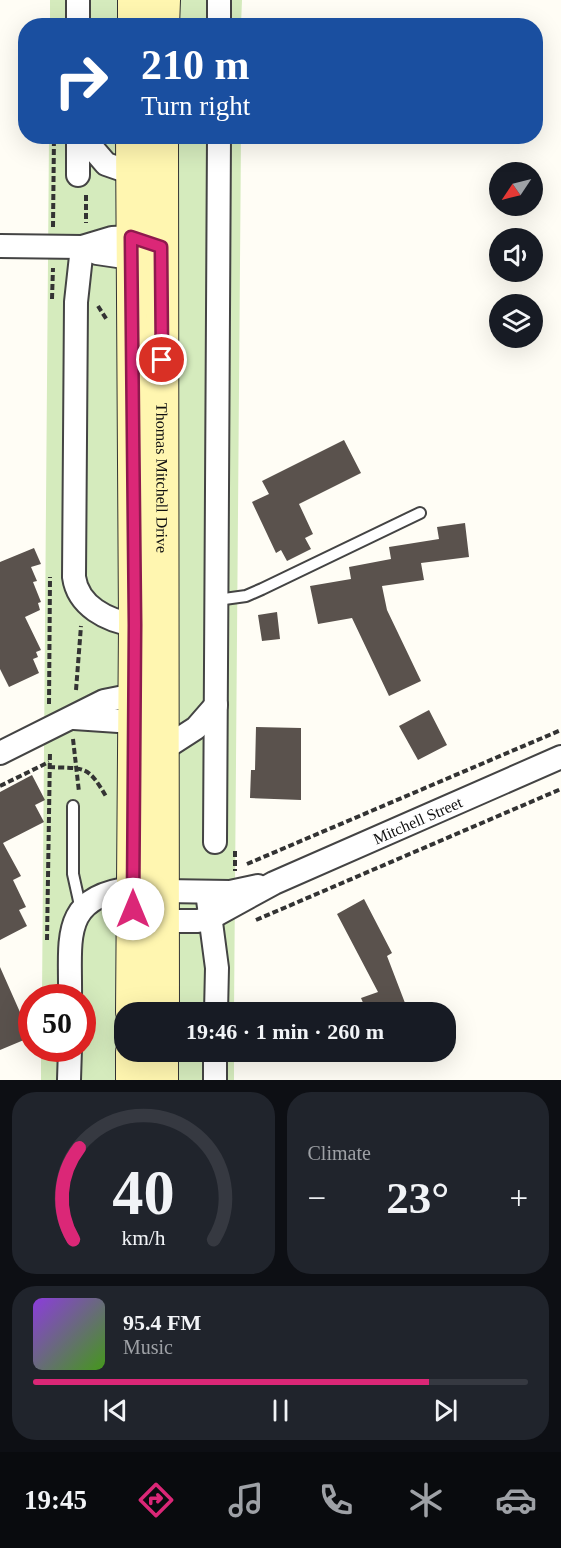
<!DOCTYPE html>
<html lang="en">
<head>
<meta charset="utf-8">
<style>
	:root { --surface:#171b24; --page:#20242c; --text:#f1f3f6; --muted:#9ea1a6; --line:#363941; --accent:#db2777 }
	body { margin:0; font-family:Georgia,serif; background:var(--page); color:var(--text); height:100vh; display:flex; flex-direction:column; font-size:22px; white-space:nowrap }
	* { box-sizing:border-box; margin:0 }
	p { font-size:20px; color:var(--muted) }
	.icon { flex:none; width:33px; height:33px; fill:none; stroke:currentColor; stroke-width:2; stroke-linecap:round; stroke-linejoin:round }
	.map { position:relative; height:1080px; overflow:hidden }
	.panel { display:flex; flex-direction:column; gap:12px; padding:12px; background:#0d0f14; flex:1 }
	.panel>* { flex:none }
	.banner { position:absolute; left:18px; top:18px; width:525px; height:126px; border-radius:24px; box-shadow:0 6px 24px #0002; background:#1a4fa0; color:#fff; overflow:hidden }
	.needle { width:39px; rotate:235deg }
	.controls { position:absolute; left:489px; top:162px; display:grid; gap:12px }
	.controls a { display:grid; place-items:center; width:54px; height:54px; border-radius:50%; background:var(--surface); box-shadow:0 6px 24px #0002; font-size:30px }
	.speed { position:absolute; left:18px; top:984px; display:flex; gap:12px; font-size:30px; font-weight:700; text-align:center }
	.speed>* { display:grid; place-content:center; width:78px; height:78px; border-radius:50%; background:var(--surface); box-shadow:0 6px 24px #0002; line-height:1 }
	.speed .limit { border:9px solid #d22; background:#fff; color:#111 }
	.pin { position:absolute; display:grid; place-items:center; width:51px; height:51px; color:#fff; margin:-26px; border:3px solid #fff; border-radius:50%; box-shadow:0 2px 6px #0007 }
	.me { position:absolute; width:66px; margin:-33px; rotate:0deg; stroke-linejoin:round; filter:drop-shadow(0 0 4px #0008) }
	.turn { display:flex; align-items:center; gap:21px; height:126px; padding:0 24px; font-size:27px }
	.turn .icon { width:78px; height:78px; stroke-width:2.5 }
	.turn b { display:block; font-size:42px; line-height:51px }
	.big { font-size:45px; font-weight:700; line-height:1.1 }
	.panel .card { flex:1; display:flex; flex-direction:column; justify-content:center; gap:9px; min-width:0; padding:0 21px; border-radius:24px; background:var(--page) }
	.panel .dial { align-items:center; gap:0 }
	.dial svg { height:156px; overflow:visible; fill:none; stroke:var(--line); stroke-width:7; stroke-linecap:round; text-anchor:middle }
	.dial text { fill:var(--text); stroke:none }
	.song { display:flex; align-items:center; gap:18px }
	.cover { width:72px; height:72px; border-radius:9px; background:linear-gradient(135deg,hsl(270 70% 55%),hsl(100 70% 35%)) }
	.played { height:6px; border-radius:3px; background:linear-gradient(90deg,var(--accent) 80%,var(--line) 80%) }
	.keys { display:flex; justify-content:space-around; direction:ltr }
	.heat { display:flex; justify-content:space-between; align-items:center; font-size:33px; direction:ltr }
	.panel .tiles { flex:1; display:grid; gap:12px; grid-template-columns:1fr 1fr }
	.card:last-child { grid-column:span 2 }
	.trip { position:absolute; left:114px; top:1002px; width:342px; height:60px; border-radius:24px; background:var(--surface); box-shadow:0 6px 24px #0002; font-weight:700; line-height:60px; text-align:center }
	.menu { display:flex; height:96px; justify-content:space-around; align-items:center; background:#090b0e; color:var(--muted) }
	.menu .icon { width:42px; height:42px }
	.menu .on { color:var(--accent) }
	.menu b { font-size:27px; color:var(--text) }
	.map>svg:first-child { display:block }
	.green { fill:#d5ebbd }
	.building { fill:#5a524d }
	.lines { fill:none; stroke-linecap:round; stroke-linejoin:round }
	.lane-casing { stroke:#444; stroke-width:14 }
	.street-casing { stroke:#444; stroke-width:26 }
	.secondary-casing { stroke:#333; stroke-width:34 }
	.path { stroke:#333; stroke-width:4; stroke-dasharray:6 3; stroke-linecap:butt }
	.lane { stroke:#fff; stroke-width:10 }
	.street { stroke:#fff; stroke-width:22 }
	.secondary { stroke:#fff6b0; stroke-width:32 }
	.route-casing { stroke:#8e194d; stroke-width:15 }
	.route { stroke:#db2777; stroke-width:10 }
	.labels { text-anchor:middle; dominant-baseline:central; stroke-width:6; stroke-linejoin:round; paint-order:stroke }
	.street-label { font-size:16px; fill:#111; stroke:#fff }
</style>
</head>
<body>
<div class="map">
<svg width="561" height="1080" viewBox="0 0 561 1080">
	<rect width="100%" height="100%" fill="#fffdf5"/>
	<path class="green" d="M 50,0 L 242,0 L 241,25 L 50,26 Z
		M 49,137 L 241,137 L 234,1012 L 124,1012 L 124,1052 L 234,1052 L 234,1080 L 41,1080 L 41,1049 L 82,1048 L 82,998 L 42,997 Z"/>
	<path class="building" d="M 344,440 L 361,473 L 299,504 L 313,534 L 305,538 L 311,549 L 287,561 L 281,550 L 276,553 L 252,502 L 269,494 L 262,481 Z
		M 465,523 L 469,557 L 421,563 L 424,580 L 382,586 L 387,610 L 421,681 L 389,696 L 352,618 L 318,624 L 310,586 L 351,579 L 349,567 L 391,559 L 389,547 L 439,539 L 437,527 Z
		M 34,548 L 41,564 L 31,567 L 37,581 L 33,582 L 41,602 L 38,603 L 40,610 L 25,617 L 41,650 L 36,652 L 38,657 L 33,659 L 39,673 L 9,687 L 0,669 L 0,562 Z
		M 277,612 L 280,639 L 262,641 L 258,615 Z
		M 429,710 L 447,745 L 418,760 L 399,726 Z
		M 256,727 L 301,728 L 301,800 L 250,798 L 251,770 L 255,770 Z
		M 32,775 L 45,800 L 35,805 L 44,822 L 3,843 L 21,876 L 13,880 L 26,907 L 19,910 L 27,926 L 0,940 L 0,792 Z
		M 364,899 L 392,953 L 387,956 L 405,1003 L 381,1012 L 367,1012 L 361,998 L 378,992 L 337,914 Z
		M 0,967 L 31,1037 L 0,1050 Z"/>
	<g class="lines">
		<defs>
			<path id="lane" d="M 217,600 L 246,596 L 262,589 L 420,513
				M 73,806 L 73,874 L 81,910"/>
			<g id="street">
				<path d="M 78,26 L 78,0"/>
				<path d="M 219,26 L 219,0"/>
				<path d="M 78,136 L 78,175"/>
				<path d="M 82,136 L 106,164 L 132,173"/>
				<path d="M 0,246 L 82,247 L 112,238 L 131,237"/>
				<path d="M 82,247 L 76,302 L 74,577 C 78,606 107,621 135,625"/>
				<path d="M 82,247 L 97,253 L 131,258"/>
				<path d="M 74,718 L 133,722"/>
				<path d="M 165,748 L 196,728 L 216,705"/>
				<path d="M 0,753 L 104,701 L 134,695"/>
				<path d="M 215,842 L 219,136"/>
				<path d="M 164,891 L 230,892 L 258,886"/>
				<path d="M 207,892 L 217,968 L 216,1012"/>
				<path id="s1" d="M 164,921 L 198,921 L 212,917 L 274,883 L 561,757"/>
				<path d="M 70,998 C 71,940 59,896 133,888"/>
				<path d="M 69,1080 L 70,1048"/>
				<path d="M 215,1080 L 215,1052"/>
			</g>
			<g id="secondary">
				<path d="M 134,26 L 134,0"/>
				<path d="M 163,26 L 164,0"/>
				<path d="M 132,136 L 135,625 L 132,1012"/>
				<path id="s2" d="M 162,136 L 163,1012"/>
				<path d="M 132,1080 L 132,1052"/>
				<path d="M 162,1080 L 162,1052"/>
			</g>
		</defs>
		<use href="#lane" class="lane-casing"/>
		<use href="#street" class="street-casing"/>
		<use href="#secondary" class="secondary-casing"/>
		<path class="path" d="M 86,195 L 86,223
			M 53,227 L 54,136
			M 52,299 L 53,268
			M 98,306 L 107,320
			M 76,690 L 81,626
			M 49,704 L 50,577
			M 73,739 L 79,792
			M 49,767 C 86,769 87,764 107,798
			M 0,786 L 49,762
			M 235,851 L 235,871
			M 247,864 L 561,730
			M 256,920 L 561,789
			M 47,940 L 50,752"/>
		<use href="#lane" class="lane"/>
		<use href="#street" class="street"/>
		<use href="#secondary" class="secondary"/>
	</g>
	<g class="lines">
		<defs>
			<path id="route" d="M 133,909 L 135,625 L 131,237 L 161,247 L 162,360"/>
		</defs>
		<use href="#route" class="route-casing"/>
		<use href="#route" class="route"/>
	</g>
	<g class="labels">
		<g class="street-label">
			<text stroke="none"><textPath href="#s2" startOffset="342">Thomas Mitchell Drive</textPath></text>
			<text stroke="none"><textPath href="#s1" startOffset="276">Mitchell Street</textPath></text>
		</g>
	</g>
</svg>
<div class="controls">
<a><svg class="needle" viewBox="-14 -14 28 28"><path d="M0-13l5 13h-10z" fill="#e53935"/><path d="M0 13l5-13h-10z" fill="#9ea1a6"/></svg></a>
<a><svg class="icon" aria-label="sound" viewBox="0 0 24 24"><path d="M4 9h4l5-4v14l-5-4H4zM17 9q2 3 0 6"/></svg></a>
<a><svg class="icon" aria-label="layers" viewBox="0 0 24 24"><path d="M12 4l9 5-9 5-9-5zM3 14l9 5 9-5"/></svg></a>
</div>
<div class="speed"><div class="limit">50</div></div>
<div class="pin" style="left:162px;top:360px;background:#d93025"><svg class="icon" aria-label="arrive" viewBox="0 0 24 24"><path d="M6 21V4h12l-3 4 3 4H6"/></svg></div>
<svg class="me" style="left:133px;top:909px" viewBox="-20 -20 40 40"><circle r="19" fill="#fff"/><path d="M0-13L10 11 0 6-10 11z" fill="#db2777"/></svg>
<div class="trip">19:46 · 1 min · 260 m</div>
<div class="banner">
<div class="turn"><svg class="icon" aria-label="right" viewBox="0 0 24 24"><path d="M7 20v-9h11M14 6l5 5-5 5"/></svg><div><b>210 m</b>Turn right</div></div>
</div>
</div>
<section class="panel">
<div class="tiles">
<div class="card dial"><svg viewBox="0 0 100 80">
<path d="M14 69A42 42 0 1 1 86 69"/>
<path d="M14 69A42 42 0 0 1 17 22" stroke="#db2777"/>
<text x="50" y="56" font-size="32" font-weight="700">40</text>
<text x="50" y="72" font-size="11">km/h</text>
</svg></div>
<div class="card"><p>Climate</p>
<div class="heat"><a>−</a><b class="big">23°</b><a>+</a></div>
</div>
<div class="card">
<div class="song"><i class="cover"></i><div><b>95.4 FM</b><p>Music</p></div></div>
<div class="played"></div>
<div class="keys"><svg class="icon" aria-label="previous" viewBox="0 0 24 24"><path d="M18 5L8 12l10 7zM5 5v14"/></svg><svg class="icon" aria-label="pause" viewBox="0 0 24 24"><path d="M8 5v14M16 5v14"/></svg><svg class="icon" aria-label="next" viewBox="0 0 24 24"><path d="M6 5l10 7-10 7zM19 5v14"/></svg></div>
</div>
</div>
</section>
<nav class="menu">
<b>19:45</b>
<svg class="icon on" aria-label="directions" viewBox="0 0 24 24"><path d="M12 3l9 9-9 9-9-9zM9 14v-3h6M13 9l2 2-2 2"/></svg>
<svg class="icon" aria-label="music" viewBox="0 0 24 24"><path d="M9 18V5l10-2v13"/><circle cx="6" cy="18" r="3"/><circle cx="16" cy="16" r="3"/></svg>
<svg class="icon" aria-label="phone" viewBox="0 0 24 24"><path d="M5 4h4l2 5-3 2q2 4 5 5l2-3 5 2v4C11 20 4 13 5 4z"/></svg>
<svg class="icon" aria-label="climate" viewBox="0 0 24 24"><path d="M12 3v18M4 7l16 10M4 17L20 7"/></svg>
<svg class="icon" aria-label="car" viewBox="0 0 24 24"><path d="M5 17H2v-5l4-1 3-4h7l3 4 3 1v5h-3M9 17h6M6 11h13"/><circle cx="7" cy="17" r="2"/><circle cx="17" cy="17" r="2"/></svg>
</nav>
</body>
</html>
